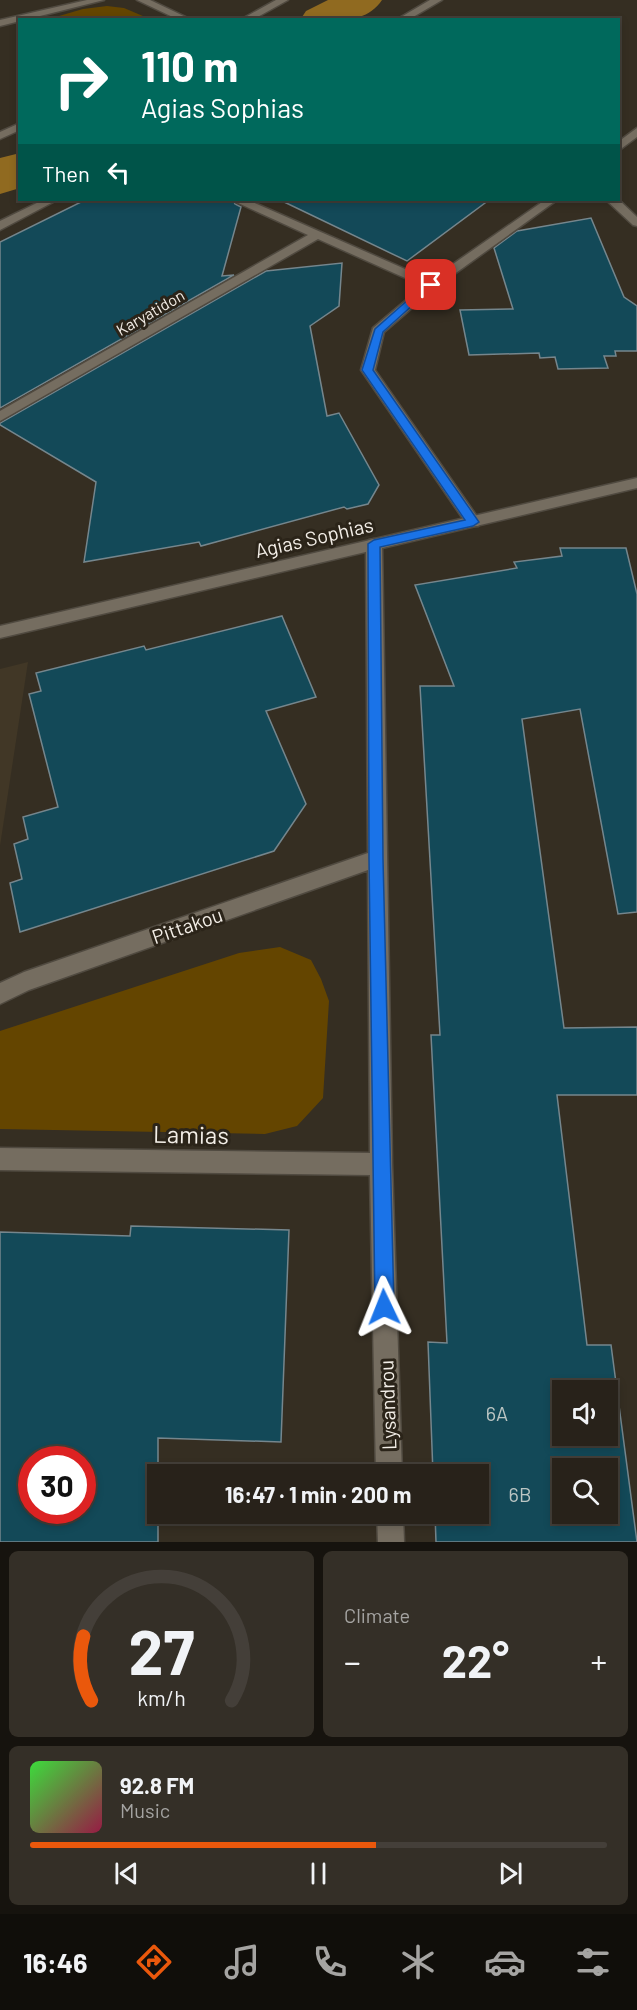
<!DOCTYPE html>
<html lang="en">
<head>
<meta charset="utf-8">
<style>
	:root { --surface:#28221a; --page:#342f27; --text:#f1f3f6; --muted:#a5a4a2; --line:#443f39; --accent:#ea580c }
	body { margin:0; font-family:Barlow,sans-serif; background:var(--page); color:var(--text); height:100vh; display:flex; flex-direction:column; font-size:22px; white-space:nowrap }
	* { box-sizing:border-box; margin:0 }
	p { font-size:20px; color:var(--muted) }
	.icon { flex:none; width:33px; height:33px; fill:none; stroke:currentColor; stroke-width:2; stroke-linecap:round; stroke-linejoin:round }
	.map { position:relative; height:1542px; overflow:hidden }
	.details { display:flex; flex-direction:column; gap:9px; padding:9px; background:#16130e; flex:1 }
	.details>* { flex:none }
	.hud { position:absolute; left:18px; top:18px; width:602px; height:183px; border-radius:0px; box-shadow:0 3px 9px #0003,0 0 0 2px var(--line); background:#00695c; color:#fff; overflow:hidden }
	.fabs { position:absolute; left:552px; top:1380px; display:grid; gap:12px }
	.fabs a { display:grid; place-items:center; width:66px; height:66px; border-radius:0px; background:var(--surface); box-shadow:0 3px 9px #0003,0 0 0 2px var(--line); font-size:30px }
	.speed { position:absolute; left:18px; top:1446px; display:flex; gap:12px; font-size:30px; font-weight:700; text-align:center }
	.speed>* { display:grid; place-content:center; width:78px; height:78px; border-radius:50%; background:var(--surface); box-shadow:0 3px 9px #0003,0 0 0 2px var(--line); line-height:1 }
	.speed .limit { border:9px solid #d22; background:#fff; color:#111 }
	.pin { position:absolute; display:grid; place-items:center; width:51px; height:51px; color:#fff; margin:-26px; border-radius:12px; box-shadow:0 3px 9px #0006 }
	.me { position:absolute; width:66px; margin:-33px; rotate:358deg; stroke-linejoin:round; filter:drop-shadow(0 0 4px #0008) }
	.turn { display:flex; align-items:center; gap:21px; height:126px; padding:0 24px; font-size:27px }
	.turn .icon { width:78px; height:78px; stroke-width:2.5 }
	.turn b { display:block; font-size:42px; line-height:51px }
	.then { display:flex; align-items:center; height:57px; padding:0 24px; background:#0003; gap:12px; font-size:22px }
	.big { font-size:45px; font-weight:700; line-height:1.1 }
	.details .tile { flex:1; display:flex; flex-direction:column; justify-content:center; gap:9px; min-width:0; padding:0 21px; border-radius:9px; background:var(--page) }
	.details .dial { align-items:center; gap:0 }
	.dial svg { height:156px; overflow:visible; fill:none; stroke:var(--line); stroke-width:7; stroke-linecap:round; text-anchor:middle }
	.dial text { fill:var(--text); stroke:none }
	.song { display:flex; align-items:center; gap:18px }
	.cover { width:72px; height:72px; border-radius:9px; background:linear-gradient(135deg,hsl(120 70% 55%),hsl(340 70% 35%)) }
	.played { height:6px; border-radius:3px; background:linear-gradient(90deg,var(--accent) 60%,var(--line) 60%) }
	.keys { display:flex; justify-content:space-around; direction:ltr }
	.heat { display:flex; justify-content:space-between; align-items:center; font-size:33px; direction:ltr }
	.details .tiles { flex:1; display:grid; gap:9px; grid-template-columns:1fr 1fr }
	.tile:last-child { grid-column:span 2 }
	.trip { position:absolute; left:147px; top:1464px; width:342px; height:60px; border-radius:0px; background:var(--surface); box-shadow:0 3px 9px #0003,0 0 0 2px var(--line); font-weight:700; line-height:60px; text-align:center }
	.menu { display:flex; height:96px; justify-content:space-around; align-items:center; background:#100e0a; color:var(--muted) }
	.menu .icon { width:42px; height:42px }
	.menu .current { color:var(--accent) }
	.menu b { font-size:27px; color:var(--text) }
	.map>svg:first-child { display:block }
	.built { fill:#413726 }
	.green { fill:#644500 }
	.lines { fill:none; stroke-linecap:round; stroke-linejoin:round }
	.river { fill:#906a20; fill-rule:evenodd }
	.building { fill:#134958; stroke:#75868d; stroke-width:1.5; fill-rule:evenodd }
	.minor-casing { stroke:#504a40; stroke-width:3 }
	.tertiary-casing { stroke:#504a40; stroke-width:3 }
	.minor { fill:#756d60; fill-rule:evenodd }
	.tertiary { fill:#756d60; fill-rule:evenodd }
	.route { fill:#1a73e8; stroke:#114b97; stroke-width:1.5 }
	.labels { text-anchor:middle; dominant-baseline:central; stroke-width:6; stroke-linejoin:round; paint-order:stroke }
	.far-street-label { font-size:16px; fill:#f3eee7; stroke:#2b2419 }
	.street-label { font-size:20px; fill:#f3eee7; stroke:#2b2419 }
	.near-number-label { font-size:20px; fill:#bbc5c3 }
	.near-street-label { font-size:24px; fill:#f3eee7; stroke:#2b2419 }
</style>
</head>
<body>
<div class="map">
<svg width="637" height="1542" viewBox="0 0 637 1542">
	<rect width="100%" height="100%" fill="#352e22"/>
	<path class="built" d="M 28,662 L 0,846 L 0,669 Z"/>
	<path class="green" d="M 107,6 L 124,8 L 150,19 L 63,20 L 59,16 L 83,9 Z
		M 280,947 L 311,960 L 321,979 L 329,1001 L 323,1098 L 297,1126 L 265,1134 L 0,1129 L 0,1031 L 239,953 Z"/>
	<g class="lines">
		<path class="river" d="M 328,0 L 382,0 C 364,27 328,20 300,20 L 306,11 Z
			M 20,153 L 20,188 L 0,194 L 0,158 Z"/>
	</g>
	<path class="building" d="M 85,200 L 233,200 L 235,204 L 241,207 L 222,276 L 234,275 L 0,408 L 0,242 Z
		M 280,200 L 489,200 L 407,261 Z
		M 591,218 L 624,297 L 637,306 L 637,351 L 615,351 L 616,356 L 604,356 L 608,368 L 558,369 L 555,357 L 540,358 L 539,353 L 469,355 L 460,310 L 513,309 L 494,248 L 517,231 Z
		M 342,263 L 339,306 L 310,326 L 327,416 L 339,413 L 379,485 L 368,504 L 347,509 L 344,507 L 201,546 L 199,542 L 84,562 L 96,482 L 0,425 L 0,423 L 266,271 Z
		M 560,548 L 626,548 L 637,594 L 637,912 L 618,914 L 580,709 L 522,719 L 564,1028 L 637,1027 L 637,1095 L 557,1095 L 587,1345 L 611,1345 L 637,1542 L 436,1542 L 435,1514 L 478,1514 L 478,1474 L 433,1474 L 428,1342 L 447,1343 L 431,1035 L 440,1035 L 420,686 L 454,686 L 415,585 L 517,568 L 514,562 L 562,556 ZM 562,1390 L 608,1390 L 608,1436 L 562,1436 ZM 562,1468 L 608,1468 L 608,1514 L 562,1514 Z
		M 282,616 L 316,697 L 266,711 L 306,804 L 274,851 L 20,932 L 10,883 L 22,879 L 14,844 L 28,839 L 23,817 L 58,807 L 29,694 L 41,691 L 36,673 L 144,646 L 146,650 Z
		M 131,1226 L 289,1230 L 281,1442 L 158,1438 L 158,1542 L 0,1542 L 0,1232 L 130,1236 ZM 32,1460 L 82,1460 L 82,1510 L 32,1510 Z"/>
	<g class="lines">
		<defs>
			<path id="minor" d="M 87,0 L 104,0 L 0,26 L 0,20 Z
				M 137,0 L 150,0 L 192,20 L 179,20 Z
				M 276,0 L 288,0 L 252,20 L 240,20 Z
				M 430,0 L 442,0 L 408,20 L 396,20 Z
				M 20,123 L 20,130 L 0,139 L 0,132 Z
				M 637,128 L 637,137 L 618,151 L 618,142 Z
				M 618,199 L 637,217 L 637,226 L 633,225 L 606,200 Z
				M 43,200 L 57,200 L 0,230 L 0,221 Z
				M 235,200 L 248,200 L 430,280 L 545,200 L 557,200 L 435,288 L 384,332 L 375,370 L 478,518 L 481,522 L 478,526 L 468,526 L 361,370 L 373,328 L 423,286 L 318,239 L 0,421 L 0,411 L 308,235 L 236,202 Z
				M 374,539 L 379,540 L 382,544 L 392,1164 L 402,1474 L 376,1474 L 370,1175 L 0,1170 L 0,1148 L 370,1153 L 368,870 L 29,990 L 0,1004 L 0,983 L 24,972 L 368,853 L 366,544 L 369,540 Z
				M 377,1514 L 403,1514 L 404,1542 L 378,1542 Z"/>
			<path id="tertiary" d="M 637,478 L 637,488 L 0,638 L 0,626 Z"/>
		</defs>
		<use href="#minor" class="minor-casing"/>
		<use href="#tertiary" class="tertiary-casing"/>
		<use href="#minor" class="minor"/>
		<use href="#tertiary" class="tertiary"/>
	</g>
	<path class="route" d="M 427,283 L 435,285 L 383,332 L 373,370 L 479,522 L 473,526 L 380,547 L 383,859 L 394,1307 L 391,1314 L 384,1316 L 378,1314 L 375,1307 L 369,859 L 368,544 L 374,540 L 465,520 L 362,370 L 375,329 Z"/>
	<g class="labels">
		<g class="far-street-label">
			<text transform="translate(150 312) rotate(-30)">Karyatidon</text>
		</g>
		<g class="street-label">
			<text transform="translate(314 537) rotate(-13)">Agias Sophias</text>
			<text transform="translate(187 925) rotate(-19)">Pittakou</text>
			<text transform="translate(387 1405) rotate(-92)">Lysandrou</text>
		</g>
		<g class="near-number-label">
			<text x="497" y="1413">6A</text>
			<text x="520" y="1494">6B</text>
		</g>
		<g class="near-street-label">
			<text transform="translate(191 1134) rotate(1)">Lamias</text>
		</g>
	</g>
</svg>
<div class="fabs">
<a><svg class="icon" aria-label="sound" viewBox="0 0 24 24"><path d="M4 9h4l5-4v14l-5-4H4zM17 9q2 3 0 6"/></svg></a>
<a><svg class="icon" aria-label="search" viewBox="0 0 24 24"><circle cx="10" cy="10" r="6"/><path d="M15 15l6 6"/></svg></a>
</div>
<div class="speed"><div class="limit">30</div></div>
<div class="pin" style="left:431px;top:285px;background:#d93025"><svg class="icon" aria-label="arrive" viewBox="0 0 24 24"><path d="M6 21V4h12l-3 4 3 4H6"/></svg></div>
<svg class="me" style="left:384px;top:1307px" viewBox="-20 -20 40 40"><path d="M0-17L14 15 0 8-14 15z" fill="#1a73e8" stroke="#fff" stroke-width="4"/></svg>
<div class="trip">16:47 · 1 min · 200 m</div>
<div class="hud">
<div class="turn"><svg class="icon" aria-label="right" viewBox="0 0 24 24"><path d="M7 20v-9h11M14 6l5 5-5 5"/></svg><div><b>110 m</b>Agias Sophias</div></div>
<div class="then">Then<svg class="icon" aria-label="left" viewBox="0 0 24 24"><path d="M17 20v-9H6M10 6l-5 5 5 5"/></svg></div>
</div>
</div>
<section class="details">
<div class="tiles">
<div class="tile dial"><svg viewBox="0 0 100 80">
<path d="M14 69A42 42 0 1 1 86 69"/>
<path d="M14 69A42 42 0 0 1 10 36" stroke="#ea580c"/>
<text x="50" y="56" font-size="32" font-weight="700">27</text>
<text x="50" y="72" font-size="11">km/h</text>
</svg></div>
<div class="tile"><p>Climate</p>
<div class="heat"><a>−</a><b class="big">22°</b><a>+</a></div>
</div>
<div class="tile">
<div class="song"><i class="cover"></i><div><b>92.8 FM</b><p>Music</p></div></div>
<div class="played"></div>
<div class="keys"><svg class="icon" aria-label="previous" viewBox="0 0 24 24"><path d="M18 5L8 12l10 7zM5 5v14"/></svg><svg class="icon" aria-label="pause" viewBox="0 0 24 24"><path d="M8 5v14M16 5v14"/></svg><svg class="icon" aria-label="next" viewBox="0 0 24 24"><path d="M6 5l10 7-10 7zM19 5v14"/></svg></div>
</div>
</div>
</section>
<nav class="menu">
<b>16:46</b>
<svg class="icon current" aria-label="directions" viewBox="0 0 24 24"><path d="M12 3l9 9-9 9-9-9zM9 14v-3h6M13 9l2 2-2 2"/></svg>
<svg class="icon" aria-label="music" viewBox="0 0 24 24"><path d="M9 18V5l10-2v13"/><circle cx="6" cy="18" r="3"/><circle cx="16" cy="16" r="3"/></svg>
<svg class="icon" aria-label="phone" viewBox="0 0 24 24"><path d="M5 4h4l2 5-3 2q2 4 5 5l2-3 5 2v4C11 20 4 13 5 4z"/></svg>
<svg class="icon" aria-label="climate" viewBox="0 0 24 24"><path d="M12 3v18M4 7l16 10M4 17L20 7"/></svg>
<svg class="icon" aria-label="car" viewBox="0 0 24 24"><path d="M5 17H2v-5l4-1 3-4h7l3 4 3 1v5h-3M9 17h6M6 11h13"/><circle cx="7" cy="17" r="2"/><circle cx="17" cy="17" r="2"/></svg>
<svg class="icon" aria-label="filters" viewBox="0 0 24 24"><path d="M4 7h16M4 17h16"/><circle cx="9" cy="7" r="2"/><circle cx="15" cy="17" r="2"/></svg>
</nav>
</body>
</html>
